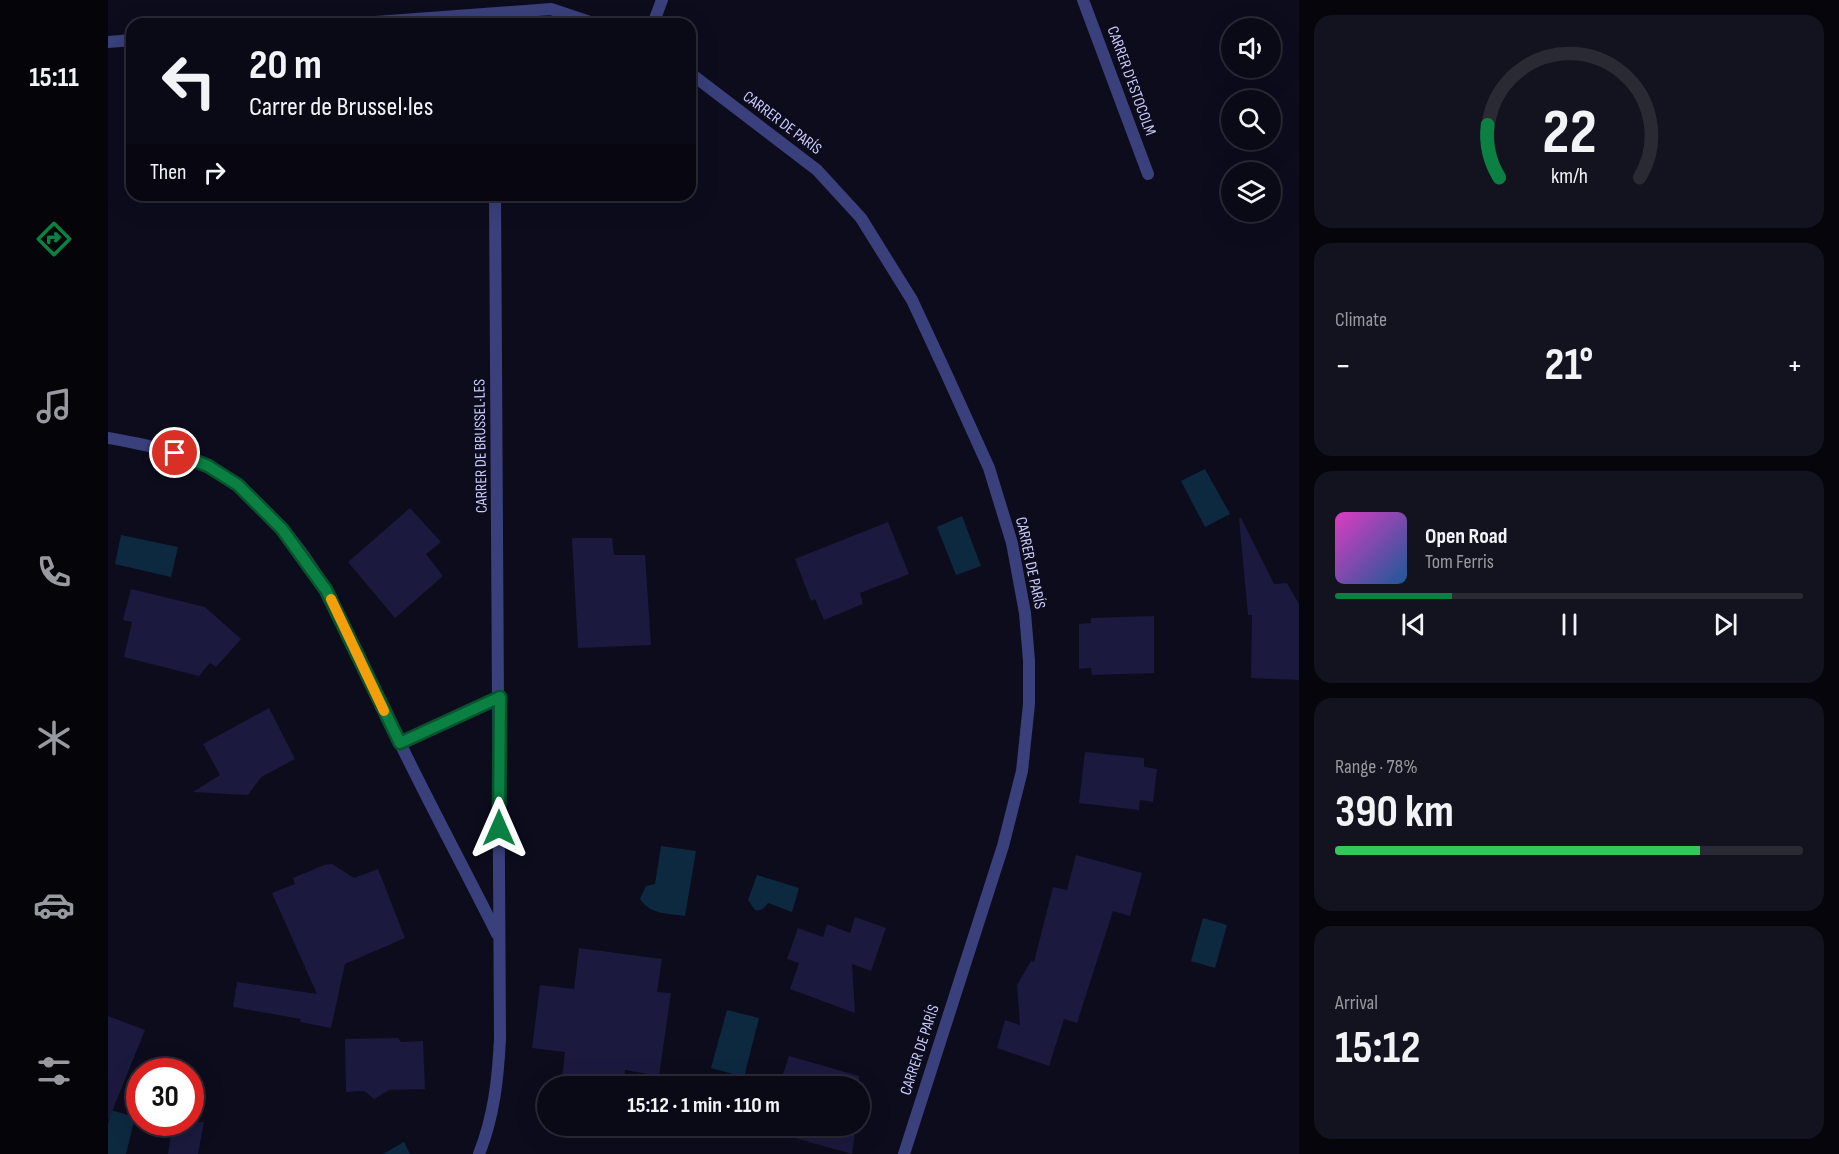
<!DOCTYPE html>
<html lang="en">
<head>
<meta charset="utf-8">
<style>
	:root { --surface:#0a0916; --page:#13121f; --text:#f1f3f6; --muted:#999aa1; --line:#2a2a35; --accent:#0b8043 }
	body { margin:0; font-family:"Sofia Sans Condensed",sans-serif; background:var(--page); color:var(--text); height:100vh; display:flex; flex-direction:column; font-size:22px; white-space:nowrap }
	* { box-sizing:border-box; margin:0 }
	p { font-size:20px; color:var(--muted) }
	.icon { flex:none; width:33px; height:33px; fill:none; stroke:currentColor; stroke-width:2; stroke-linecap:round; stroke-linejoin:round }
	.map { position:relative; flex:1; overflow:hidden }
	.sheet { display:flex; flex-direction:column; gap:15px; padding:15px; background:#06050c; width:540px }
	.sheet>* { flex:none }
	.banner { position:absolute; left:18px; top:18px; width:570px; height:183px; border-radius:18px; box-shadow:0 6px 24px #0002,0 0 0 2px var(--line); background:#0a0916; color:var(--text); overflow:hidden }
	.buttons { position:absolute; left:1113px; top:18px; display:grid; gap:12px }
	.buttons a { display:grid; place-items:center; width:60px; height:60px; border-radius:50%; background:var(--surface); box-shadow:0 6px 24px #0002,0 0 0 2px var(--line); font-size:30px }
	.speed { position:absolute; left:18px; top:1058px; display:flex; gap:12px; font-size:30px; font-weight:700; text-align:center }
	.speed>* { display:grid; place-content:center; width:78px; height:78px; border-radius:50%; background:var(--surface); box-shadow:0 6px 24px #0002,0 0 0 2px var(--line); line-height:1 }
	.speed .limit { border:9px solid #d22; background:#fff; color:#111 }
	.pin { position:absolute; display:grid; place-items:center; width:51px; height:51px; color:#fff; margin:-26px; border:3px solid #fff; border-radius:50%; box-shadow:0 2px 6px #0007 }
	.me { position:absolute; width:66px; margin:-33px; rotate:0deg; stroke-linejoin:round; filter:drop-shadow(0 0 4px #0008) }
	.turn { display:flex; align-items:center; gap:21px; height:126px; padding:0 24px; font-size:27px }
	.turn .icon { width:78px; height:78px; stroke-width:2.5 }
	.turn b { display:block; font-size:42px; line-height:51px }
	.then { display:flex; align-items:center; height:57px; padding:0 24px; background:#0003; gap:12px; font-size:22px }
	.big { font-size:45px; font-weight:700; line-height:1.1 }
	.sheet .widget { flex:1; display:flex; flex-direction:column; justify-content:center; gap:9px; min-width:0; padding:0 21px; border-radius:18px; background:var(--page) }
	.sheet .dial { align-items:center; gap:0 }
	.dial svg { height:156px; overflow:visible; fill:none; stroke:var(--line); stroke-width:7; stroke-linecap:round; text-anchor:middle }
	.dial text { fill:var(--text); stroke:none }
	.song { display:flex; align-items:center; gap:18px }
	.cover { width:72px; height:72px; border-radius:9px; background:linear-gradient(135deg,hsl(310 70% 55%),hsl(210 70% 35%)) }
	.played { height:6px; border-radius:3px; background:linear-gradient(90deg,var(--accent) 25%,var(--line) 25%) }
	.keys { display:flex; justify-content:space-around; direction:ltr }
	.heat { display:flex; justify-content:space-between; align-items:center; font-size:33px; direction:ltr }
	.charge { height:9px; border-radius:4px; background:linear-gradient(90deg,#34c759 78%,var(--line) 0) }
	.trip { position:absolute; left:429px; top:1076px; width:333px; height:60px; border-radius:30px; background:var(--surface); box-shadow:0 6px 24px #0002,0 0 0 2px var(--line); font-weight:700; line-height:60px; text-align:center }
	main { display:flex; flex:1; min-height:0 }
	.tabs { display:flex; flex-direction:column; width:108px; justify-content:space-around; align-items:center; background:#040409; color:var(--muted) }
	.tabs .icon { width:42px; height:42px }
	.tabs .active { color:var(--accent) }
	.tabs b { font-size:27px; color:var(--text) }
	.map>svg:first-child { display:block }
	.water { fill:#0d2940 }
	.building { fill:#1b193d }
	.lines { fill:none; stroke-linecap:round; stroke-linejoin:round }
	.minor { stroke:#39407b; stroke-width:12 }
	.route-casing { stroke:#07532c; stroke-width:15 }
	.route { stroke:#0b8043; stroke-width:10 }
	.slow { stroke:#f59e0b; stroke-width:10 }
	.labels { text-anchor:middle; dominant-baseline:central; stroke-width:6; stroke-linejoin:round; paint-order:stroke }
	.street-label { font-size:16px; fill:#caccfd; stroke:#0d0c1d }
</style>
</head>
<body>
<main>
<nav class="tabs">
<b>15:11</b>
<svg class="icon active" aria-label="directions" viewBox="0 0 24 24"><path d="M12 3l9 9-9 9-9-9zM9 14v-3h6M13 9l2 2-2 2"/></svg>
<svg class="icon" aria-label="music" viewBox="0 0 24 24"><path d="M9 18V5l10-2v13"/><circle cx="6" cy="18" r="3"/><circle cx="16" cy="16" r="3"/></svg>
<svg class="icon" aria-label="phone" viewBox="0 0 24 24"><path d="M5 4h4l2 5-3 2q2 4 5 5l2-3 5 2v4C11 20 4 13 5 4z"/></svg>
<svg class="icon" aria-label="climate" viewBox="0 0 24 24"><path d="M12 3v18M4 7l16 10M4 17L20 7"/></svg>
<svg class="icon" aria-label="car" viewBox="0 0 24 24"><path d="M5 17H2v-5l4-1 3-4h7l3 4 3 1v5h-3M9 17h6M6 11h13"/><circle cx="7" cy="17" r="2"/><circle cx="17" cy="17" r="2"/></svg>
<svg class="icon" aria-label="filters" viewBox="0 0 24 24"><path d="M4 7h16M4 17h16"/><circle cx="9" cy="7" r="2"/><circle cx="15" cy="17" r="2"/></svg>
</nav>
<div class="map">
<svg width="1191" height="1154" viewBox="0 0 1191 1154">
	<rect width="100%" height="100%" fill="#0d0c1d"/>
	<path class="water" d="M 1097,469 L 1122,514 L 1097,527 L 1073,481 Z
		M 854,516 L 873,566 L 848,575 L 829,527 Z
		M 13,535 L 70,547 L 63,577 L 7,564 Z
		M 553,846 L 588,851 L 577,916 C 559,913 543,915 532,899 L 538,886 L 547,884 Z
		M 649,875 L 691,888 L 684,912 L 660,903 C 656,908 654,911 647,910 L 640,900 Z
		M 1095,918 L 1119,925 L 1107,968 L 1083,961 Z
		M 619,1010 L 651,1018 L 636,1077 L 603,1068 Z
		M 3,1110 L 27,1117 L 18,1154 L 0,1154 L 0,1124 Z
		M 296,1142 L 302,1154 L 275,1154 Z"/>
	<path class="building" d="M 302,508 L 333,542 L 318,554 L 335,576 L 287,618 L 240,562 Z
		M 1131,518 L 1133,518 L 1166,584 L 1179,583 L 1191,604 L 1191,680 L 1143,678 L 1144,615 L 1140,615 Z
		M 780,522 L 801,574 L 752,593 L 755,604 L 716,620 L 707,599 L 703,601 L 687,559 Z
		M 464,538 L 504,538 L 506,555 L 537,555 L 543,645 L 470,648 Z
		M 23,589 L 97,607 L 133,639 L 108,667 L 102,663 L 91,676 L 16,657 L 24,622 L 15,620 Z
		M 1046,616 L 1046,673 L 984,675 L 983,668 L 971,669 L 971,624 L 983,623 L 983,618 Z
		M 161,708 L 187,759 L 153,777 L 140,795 L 85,792 L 112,775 L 95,744 Z
		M 977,752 L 1036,758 L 1036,767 L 1049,769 L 1045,802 L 1032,800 L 1031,810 L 971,803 Z
		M 968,855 L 1034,873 L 1022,916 L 1005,911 L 969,1023 L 956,1019 L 941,1066 L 889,1048 L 897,1020 L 912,1025 L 909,985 L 923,961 L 926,962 L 945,887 L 959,890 Z
		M 224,864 L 246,878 L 270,869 L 297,938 L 237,964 L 223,1028 L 192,1022 L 193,1019 L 125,1007 L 129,982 L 209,994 L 164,893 L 187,884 L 185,878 L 216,865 Z
		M 747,917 L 778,928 L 763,971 L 744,964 L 747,1013 L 682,989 L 691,963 L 679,959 L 690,928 L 715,937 L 719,924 L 742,933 Z
		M 471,948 L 554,959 L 549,992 L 563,993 L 551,1076 L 517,1070 L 515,1086 L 453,1086 L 457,1052 L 424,1048 L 432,985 L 466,989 Z
		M 0,1016 L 37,1030 L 1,1119 L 0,1119 Z
		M 290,1038 L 293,1042 L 315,1041 L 317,1089 L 281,1090 L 266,1099 L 256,1091 L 238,1092 L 237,1039 Z
		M 681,1056 L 751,1076 L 751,1086 L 671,1086 Z
		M 65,1122 L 96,1122 L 90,1154 L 60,1154 Z
		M 659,1125 L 748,1125 L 744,1154 L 658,1130 Z"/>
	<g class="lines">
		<path class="minor" d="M 975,0 L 1040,174
			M 241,24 L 443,9 L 488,24
			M 545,24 L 554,0
			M 0,42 L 24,40
			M 582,73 L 709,170 L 753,218 L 804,300 L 838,373 L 881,468 L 904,543 L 917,613 L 921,661 L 921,704 L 914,771 L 895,846 L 796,1154
			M 0,438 C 46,446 94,456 131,486 C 165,515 197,552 218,591 C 246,639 267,693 292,743 C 323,807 357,870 389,934
			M 292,743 L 392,697
			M 371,1154 C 386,1116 390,1079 392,1039 L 387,195"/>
	</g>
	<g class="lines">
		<defs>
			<path id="route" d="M 67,453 L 100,466 L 130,485 L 174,529 L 218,590 L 292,743 L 392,697 L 391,828"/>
		</defs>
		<use href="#route" class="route-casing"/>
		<use href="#route" class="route"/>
		<path class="slow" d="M 223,599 L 276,711"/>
	</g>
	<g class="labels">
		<g class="street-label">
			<text transform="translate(1023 81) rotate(70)">CARRER D'ESTOCOLM</text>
			<text transform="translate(674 123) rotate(37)">CARRER DE PARÍS</text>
			<text transform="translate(373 446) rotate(-91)">CARRER DE BRUSSEL·LES</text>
			<text transform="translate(922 563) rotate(78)">CARRER DE PARÍS</text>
			<text transform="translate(812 1050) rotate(-72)">CARRER DE PARÍS</text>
		</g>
	</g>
</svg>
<div class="buttons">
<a><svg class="icon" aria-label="sound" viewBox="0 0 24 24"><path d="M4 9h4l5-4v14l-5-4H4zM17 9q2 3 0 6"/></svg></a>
<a><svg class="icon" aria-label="search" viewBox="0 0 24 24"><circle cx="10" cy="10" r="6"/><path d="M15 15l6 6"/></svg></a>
<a><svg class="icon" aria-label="layers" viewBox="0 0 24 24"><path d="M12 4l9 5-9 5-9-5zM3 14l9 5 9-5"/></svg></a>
</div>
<div class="speed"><div class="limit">30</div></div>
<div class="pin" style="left:67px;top:453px;background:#d93025"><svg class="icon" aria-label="arrive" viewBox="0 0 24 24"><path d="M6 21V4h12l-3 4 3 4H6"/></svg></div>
<svg class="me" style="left:391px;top:828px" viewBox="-20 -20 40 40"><path d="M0-17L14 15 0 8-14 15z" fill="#0b8043" stroke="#fff" stroke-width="4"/></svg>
<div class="trip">15:12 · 1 min · 110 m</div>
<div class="banner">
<div class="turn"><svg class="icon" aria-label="left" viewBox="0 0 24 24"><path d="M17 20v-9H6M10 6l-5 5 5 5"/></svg><div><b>20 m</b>Carrer de Brussel·les</div></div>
<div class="then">Then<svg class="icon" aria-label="right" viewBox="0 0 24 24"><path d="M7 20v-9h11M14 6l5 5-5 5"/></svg></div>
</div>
</div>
<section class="sheet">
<div class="widget dial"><svg viewBox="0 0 100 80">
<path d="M14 69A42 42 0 1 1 86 69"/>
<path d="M14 69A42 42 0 0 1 8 42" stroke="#0b8043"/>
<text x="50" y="56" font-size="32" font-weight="700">22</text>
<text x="50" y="72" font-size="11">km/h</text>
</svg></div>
<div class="widget"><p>Climate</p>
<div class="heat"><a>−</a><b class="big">21°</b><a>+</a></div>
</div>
<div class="widget">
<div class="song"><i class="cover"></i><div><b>Open Road</b><p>Tom Ferris</p></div></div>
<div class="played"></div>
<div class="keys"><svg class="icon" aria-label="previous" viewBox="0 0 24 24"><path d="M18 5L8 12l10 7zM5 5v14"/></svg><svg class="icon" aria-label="pause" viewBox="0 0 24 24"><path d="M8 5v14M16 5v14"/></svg><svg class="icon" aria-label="next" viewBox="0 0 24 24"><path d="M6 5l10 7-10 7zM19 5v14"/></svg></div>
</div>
<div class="widget"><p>Range · 78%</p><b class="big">390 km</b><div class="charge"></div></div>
<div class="widget"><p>Arrival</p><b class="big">15:12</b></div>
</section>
</main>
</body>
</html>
